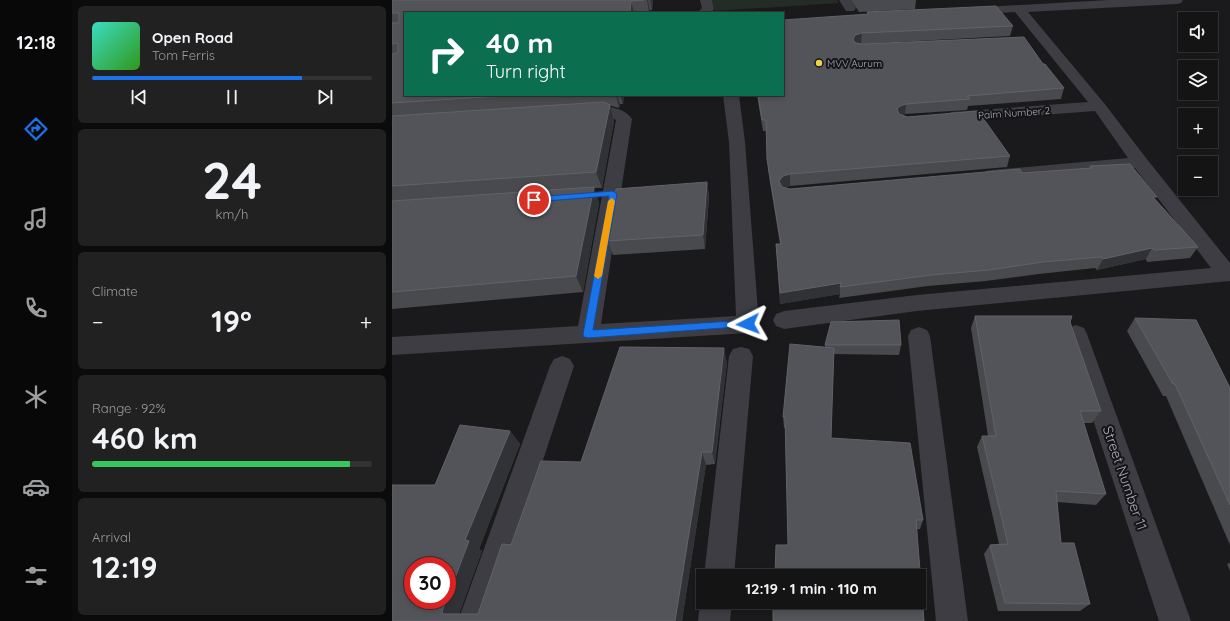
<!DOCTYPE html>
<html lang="en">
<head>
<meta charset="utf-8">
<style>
	:root { --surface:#141415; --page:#212122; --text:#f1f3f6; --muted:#9d9ea0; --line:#333334; --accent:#1a73e8 }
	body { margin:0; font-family:Quicksand,sans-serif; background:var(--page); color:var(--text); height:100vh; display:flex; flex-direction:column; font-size:15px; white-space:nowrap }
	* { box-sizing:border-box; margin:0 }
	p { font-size:13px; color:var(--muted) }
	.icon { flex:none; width:22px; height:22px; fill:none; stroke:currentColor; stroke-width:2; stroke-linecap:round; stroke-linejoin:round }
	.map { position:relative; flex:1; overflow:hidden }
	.details { display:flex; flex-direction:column; gap:6px; padding:6px; background:#0b0b0c; width:320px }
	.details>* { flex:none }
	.top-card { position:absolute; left:12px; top:12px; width:380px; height:84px; border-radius:0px; box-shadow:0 2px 6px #0003,0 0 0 1px var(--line); background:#0b6e4f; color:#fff; overflow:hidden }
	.tools { position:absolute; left:786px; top:12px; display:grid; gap:8px }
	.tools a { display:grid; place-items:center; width:40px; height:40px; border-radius:0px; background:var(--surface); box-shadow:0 2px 6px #0003,0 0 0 1px var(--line); font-size:20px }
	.speed { position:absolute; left:12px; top:557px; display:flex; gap:8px; font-size:20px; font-weight:700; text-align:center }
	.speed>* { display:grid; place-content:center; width:52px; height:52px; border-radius:50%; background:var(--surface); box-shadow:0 2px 6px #0003,0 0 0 1px var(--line); line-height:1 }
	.speed .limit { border:6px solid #d22; background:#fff; color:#111 }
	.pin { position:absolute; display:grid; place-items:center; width:34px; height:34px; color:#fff; margin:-17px; border:2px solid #fff; border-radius:50%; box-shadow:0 1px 4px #0007 }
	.me { position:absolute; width:44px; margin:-22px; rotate:267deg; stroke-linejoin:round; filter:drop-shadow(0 0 3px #0008) }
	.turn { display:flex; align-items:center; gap:14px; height:84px; padding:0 16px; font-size:18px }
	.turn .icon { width:52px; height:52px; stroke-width:2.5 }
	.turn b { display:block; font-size:28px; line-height:34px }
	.big { font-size:30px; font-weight:700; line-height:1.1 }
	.details .card { flex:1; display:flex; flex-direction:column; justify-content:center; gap:6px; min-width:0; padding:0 14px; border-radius:6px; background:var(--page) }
	.details .dial { align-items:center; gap:0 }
	.dial b { font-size:52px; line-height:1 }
	.song { display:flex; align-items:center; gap:12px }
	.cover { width:48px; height:48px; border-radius:6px; background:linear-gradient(135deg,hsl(170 70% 55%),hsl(110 70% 35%)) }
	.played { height:4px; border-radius:2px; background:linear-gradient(90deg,var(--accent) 75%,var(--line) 75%) }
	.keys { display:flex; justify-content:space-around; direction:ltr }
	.heat { display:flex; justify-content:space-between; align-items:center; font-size:22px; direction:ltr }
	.charge { height:6px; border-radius:3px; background:linear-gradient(90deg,#34c759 92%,var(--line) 0) }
	.trip { position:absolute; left:304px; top:569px; width:230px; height:40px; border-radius:0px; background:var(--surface); box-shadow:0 2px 6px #0003,0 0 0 1px var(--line); font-weight:700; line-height:40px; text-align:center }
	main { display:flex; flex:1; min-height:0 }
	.tab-bar { display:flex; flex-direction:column; width:72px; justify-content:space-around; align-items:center; background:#080808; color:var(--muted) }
	.tab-bar .icon { width:28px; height:28px }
	.tab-bar .on { color:var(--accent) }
	.tab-bar b { font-size:18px; color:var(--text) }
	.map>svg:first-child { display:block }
	.green { fill:#242c26 }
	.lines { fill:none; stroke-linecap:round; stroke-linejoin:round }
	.minor { fill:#3d3d43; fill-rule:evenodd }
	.wall { fill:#494a4e }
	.shaded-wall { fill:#313235 }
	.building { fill:#53545a; stroke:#616269 }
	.route { fill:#1a73e8; stroke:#114b97 }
	.slow { fill:#f59e0b }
	.poi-dot { fill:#ead444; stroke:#151517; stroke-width:1.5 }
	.labels { text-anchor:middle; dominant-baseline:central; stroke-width:4; stroke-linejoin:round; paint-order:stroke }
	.far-poi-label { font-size:10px; fill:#adaebb; stroke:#151517; text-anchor:start }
	.far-street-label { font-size:10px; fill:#adaebb; stroke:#151517 }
	.near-street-label { font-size:14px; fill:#adaebb; stroke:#151517 }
</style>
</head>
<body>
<main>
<nav class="tab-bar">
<b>12:18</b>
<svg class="icon on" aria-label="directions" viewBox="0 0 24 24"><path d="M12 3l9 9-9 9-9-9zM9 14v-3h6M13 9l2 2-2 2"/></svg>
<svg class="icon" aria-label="music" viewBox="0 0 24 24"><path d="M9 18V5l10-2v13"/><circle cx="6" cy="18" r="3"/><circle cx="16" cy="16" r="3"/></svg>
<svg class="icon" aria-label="phone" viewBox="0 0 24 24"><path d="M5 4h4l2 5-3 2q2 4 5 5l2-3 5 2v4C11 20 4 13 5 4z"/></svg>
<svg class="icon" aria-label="climate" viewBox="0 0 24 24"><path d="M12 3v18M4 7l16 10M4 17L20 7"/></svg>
<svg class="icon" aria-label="car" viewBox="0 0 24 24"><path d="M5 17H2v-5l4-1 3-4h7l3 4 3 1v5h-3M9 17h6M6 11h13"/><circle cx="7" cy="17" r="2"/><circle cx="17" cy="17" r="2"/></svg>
<svg class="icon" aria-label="filters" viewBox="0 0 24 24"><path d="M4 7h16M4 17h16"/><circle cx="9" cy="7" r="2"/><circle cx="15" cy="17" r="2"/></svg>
</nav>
<section class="details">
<div class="card">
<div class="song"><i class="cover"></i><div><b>Open Road</b><p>Tom Ferris</p></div></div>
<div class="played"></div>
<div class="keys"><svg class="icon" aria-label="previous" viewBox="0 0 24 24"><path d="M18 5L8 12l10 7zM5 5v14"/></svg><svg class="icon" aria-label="pause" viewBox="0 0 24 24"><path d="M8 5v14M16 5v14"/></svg><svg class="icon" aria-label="next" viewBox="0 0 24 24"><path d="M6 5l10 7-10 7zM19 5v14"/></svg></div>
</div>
<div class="card dial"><b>24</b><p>km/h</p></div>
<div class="card"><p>Climate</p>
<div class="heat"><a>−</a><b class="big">19°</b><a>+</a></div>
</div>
<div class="card"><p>Range · 92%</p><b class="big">460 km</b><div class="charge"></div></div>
<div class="card"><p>Arrival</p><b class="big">12:19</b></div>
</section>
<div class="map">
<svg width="838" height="621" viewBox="0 0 838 621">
	<rect width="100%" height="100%" fill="#1a1a1c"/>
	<path class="green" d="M 320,0 L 445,0 L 447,3 L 323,11 Z"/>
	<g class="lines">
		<path class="minor" d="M 308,0 L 320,0 L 322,9 L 319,13 L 305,13 L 310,8 Z
			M 447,0 L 459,0 L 464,8 L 462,11 L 454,11 Z
			M 717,0 L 791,0 L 789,3 L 785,4 L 636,12 L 712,103 L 754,158 L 838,263 L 838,281 L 525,311 L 392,329 L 384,326 L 381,320 L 384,314 L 392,311 L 525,295 L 819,268 L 743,168 L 600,180 L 594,179 L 591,175 L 594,171 L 600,170 L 736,158 L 703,111 L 560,122 L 554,120 L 552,117 L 554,114 L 560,112 L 696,102 L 623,12 L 578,15 L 574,14 L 572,11 L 574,8 Z
			M 331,95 L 347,95 L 353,142 L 367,324 L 364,330 L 356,333 L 0,355 L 0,337 L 186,326 L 224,120 C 212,112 198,120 185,116 L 183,113 L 185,110 C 202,106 229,103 240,119 L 209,324 L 344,316 L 337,142 Z
			M 684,325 L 692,328 L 695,334 L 799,621 L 767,621 L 673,334 L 676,328 Z
			M 527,327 L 535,330 L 538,336 L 576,621 L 544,621 L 516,336 L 519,330 Z
			M 349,347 L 357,349 L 361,356 L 342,576 L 312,576 L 337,356 L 341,349 Z
			M 170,356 L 178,359 L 182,366 L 98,621 L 66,621 L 158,366 L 162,359 Z
			M 311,595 L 311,602 L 340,602 L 338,621 L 306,621 L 308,602 Z"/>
	</g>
	<path class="wall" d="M 0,0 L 261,0 L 260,10 L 258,10 L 257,13 L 13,13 L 13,95 L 232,95 L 231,104 L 228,104 L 227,108 L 216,105 L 218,105 L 222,121 L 210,188 L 202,188 L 207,203 L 191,292 L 0,309 Z
		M 459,0 L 524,0 L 523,9 L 467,12 Z
		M 475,12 L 621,26 L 618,36 L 468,44 L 651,64 L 672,88 L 669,99 L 576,106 L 575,110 L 513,114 L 511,115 L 618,156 L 615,167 L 398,186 L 392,187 L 398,189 L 697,169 L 698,166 L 763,200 L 806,247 L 798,258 L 755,262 L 754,259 L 705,270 L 703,268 L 647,274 L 594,281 L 536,286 L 447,298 L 448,294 L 388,304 L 384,244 L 388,244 L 376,170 L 374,131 L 371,131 L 365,95 L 391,95 L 475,14 Z
		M 315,182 L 317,196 L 313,249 L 221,255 L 216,241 Z
		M 583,316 L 678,322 L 709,411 L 700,423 L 691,423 L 714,494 L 704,505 L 665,502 L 669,543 L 698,604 L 688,611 L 606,611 L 592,554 L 598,545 L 607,544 L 585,447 L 590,436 L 596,436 L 579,328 Z
		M 743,318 L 838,388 L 838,545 L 774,396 L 771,396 L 735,331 Z
		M 433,345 L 509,345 L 507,355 L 441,354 L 439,438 L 531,520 L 528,529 L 396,545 L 394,428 L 392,428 L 391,417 L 433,347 Z
		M 335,362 L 323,464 L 314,465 L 290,621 L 0,621 L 118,431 L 128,444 L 87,549 L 90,551 L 67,614 L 86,614 L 119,545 L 189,462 Z
		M 838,563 L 838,571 L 835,564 Z"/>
	<path class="shaded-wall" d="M 255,0 L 256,0 L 258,10 L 257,13 Z
		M 258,0 L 261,0 L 260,10 Z
		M 239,1 L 242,13 L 238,13 Z
		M 470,33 L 469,44 L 463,45 L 461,40 L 463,35 Z
		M 224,95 L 225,95 L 228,104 L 227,108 Z
		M 228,95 L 232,95 L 231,104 Z
		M 514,104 L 513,114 L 507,117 L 505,109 L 508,106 Z
		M 218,105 L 222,121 L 210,188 L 204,172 Z
		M 398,174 L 398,186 L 392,188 L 388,192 L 387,181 L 391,176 Z
		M 315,182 L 317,196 L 313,249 L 311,235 Z
		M 202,187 L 207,203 L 191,292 L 184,276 Z
		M 760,248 L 754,259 L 705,270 L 711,259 Z
		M 449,283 L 448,287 L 448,294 L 388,304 L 388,293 Z
		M 332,348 L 335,362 L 323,464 L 320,452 Z
		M 118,431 L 128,444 L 87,549 L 90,551 L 65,620 L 51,614 L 50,612 L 55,600 L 73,540 Z
		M 310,452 L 314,465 L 290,621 L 283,621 Z"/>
	<path class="building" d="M 0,0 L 252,0 L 239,1 L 238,13 L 13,13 L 13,95 L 124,95 L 0,103 L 0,54 L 6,53 L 6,43 L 0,44 L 0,23 L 7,23 L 7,13 L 0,13 Z
		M 604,6 L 621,26 L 470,33 L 463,35 L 461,40 L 464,43 L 470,44 L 632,37 L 651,64 L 653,64 L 672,88 L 575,96 L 578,99 L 514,104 L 508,106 L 505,109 L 507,114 L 515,117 L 586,111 L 618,156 L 398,174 L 391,176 L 387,181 L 390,187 L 398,189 L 628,169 L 630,173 L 700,168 L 698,166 L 738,164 L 765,197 L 761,197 L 806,247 L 762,250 L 760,248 L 711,259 L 709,257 L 651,262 L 597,270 L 539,275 L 448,287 L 449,283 L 388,293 L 384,244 L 389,244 L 375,159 L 374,120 L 370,120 L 366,95 L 391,95 L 391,20 L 477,14 L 475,12 Z
		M 211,102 L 218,105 L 204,172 L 0,186 L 0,116 Z
		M 315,182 L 311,235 L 216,241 L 224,189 Z
		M 202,187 L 184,276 L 0,292 L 0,201 Z
		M 583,316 L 680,316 L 678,322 L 709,411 L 688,411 L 714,494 L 664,491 L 669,543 L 682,543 L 698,604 L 613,603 L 598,545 L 616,544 L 590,436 L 604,436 Z
		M 743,318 L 804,320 L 838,388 L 838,505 L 783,384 L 781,384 Z
		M 507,320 L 509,345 L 433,345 L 439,322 Z
		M 398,344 L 442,348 L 439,438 L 518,443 L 531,520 L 524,520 L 532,621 L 381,621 L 381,602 L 527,602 L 527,576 L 383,576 L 384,545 L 396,545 L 393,417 L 391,417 Z
		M 228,347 L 332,348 L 320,452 L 310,452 L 283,621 L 0,621 L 0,485 L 43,485 L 68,425 L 118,431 L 73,540 L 77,541 L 55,599 L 55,566 L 21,566 L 21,600 L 54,600 L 50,612 L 51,614 L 86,614 L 110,544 L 119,545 L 149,461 L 189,462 Z"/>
	<path class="route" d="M 221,191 L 225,194 L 201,330 L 356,320 L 360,324 L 359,326 L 196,338 L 192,337 L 191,334 L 217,196 L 142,202 L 138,200 L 142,197 Z"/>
	<path class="slow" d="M 220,198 L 223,201 L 210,276 L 206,279 L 202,276 L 216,201 Z"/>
	<circle class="poi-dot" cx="427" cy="63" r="4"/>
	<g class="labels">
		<g class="far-poi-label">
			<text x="435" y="63">MVV Aurum</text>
		</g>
		<g class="far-street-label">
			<text transform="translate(622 113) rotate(-4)">Palm Number 2</text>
		</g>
		<g class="near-street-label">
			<text transform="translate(733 478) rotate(71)">Street Number 11</text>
		</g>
	</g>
</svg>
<div class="tools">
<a><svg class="icon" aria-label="sound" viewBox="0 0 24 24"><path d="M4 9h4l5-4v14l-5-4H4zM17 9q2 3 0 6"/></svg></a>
<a><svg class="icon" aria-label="layers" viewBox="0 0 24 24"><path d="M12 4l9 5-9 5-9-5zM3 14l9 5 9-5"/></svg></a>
<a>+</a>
<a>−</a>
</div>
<div class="speed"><div class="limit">30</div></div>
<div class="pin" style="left:142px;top:200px;background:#d93025"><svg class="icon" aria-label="arrive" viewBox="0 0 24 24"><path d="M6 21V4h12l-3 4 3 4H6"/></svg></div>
<svg class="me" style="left:356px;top:324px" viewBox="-20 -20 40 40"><path d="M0-17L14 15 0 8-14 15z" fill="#1a73e8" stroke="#fff" stroke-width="4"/></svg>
<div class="trip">12:19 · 1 min · 110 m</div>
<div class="top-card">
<div class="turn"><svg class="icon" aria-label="right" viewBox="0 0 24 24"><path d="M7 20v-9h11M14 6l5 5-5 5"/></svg><div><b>40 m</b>Turn right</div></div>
</div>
</div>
</main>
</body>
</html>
